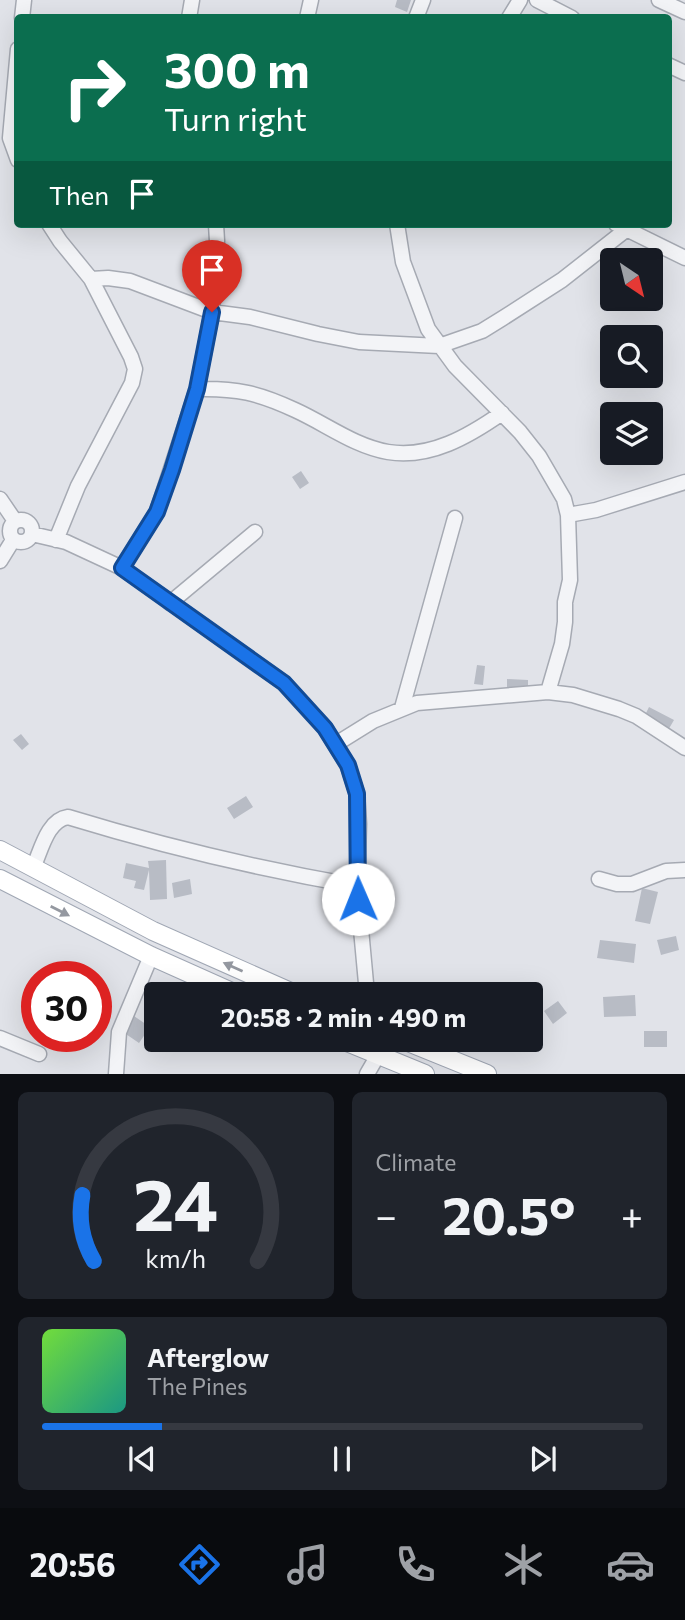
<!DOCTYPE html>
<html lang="en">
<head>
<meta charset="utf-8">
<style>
	:root { --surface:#171b24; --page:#20242c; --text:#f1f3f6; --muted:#9ea1a6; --line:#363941; --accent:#1a73e8 }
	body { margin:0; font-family:Commissioner,sans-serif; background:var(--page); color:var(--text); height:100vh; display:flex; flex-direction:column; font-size:26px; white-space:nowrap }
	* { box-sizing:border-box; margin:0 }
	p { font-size:23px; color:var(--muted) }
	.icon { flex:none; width:38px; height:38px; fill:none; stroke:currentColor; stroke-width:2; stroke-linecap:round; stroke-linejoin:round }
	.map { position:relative; height:1074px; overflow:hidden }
	.side { display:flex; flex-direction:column; gap:18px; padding:18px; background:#0d0f14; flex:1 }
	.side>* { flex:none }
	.guide { position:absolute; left:14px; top:14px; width:658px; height:214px; border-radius:7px; box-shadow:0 7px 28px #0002; background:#0b6e4f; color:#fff; overflow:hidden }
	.needle { width:46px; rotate:145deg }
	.buttons { position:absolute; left:600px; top:248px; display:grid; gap:14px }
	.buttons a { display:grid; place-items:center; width:63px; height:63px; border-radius:7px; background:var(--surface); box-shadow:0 7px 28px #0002; font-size:35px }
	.speed { position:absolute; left:21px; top:961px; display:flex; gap:14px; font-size:35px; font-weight:700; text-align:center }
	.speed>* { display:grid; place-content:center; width:91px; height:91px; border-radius:50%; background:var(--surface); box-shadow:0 7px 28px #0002; line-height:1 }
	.speed .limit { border:10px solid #d22; background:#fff; color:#111 }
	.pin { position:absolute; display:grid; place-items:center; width:60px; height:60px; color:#fff; margin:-72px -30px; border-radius:50% 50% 50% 0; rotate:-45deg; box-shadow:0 0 7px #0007 }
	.pin .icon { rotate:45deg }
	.me { position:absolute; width:77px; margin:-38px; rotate:359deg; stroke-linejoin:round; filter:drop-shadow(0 0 5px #0008) }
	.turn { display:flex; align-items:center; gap:24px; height:147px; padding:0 35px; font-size:32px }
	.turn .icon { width:91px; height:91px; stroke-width:2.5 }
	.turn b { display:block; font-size:49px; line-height:60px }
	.then { display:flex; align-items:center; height:66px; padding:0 35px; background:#0003; gap:14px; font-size:26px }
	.big { font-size:52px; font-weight:700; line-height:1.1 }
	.side .widget { flex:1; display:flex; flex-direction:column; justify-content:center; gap:10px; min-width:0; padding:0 24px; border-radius:10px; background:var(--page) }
	.side .dial { align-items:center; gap:0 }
	.dial svg { height:182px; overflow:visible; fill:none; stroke:var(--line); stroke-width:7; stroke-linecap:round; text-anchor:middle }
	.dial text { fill:var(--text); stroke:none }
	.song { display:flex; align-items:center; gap:21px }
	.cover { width:84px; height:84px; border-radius:10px; background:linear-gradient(135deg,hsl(100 70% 55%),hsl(170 70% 35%)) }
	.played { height:7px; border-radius:4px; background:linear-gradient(90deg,var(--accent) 20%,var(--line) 20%) }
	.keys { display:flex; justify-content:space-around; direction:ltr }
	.heat { display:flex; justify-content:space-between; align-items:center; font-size:38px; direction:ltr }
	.side .tiles { flex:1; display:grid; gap:18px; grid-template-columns:1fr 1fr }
	.widget:last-child { grid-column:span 2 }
	.trip { position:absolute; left:144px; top:982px; width:399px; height:70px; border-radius:7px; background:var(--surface); box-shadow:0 7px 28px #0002; font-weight:700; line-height:70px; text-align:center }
	.tabs { display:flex; height:112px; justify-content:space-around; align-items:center; background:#090b0e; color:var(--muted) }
	.tabs .icon { width:49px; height:49px }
	.tabs .selected { color:var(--accent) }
	.tabs b { font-size:32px; color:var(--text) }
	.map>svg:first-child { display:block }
	.building { fill:#b8bcc5 }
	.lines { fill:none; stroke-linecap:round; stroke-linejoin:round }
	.minor-casing { stroke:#a6aab3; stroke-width:17 }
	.major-casing { stroke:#a0a7b4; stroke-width:20 }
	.minor { stroke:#f3f4f7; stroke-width:14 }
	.major { stroke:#fff; stroke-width:18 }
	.oneway { fill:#9498a0 }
	.route-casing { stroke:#114b97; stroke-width:18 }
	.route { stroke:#1a73e8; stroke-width:12 }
</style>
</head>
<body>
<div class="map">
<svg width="685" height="1074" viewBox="0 0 685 1074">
	<rect width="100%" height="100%" fill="#e1e3e9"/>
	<path class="building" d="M 397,0 L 411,0 L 407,12 L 395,7 Z
		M 301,471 L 309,483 L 300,489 L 292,477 Z
		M 477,665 L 485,666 L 483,685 L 474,684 Z
		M 507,679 L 528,680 L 528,687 L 507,687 Z
		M 649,707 L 674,720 L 667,732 L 643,719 Z
		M 21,734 L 29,744 L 22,750 L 13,740 Z
		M 246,796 L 253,807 L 234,819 L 227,808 Z
		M 166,860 L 167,899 L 150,900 L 149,870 L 144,890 L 134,888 L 136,881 L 123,878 L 126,863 L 149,868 L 148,861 Z
		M 190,879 L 192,894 L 174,898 L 172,883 Z
		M 642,888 L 658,892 L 650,924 L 635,921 Z
		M 676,936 L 679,950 L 661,955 L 657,940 Z
		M 600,940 L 636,944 L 634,963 L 597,958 Z
		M 635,995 L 636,1016 L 604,1017 L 603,997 Z
		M 558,1001 L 567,1013 L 553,1024 L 544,1011 Z
		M 131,1014 L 150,1027 L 139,1043 L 120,1030 Z
		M 644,1031 L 667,1031 L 667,1047 L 644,1047 Z"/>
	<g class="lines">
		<defs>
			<path id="minor" d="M 537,0 L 572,18
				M 659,0 L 685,12
				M 22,18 L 24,0
				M 189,18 L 192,0
				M 307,18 L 311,0
				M 416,18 L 423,0
				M 509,18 L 520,0
				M 18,49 L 10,138 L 18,160
				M 668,65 L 685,73
				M 49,224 L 60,241 L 91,279 L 131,357 L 135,369 L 132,383 L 78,486 L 56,540
				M 397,224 L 403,262 L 428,329 L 455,366 L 520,432 L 539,456 L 564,499 L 568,515 L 570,580 L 565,602 L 565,622 L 562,644 L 548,692
				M 616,224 L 685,258
				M 91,279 L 108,278 L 130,281 L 212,312 L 250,317 L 318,334 L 359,342 L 439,346 L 482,331 L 503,318 L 562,280 L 627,229
				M 197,389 C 236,388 259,393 295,410 C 326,424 354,446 388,452 C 430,459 469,436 502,413
				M 0,499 L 15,521
				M 568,515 L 596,510 L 685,482
				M10 531a11 11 0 1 1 22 0a11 11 0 1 1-22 0Z
				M 32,534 L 66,542 L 122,568 L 284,683 L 325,728 L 348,766 L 357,794 L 359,824 L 357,886 L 367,994
				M 0,561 L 13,540
				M 122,568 L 157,512 L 197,389 L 212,312 L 217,241 L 216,224
				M 170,603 L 255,532
				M 402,708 L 455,518
				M 336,744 L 373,721 L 417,703 L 548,692 L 573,695 L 619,709 L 636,716 L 685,748
				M 33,868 C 41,851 47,820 68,817 C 163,846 259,869 357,886
				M 599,879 L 617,884 L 632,884 L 666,871 L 685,870
				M 0,1038 L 39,1054
				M 116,1074 L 119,1032 L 151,956
				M 367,1074 L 378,1055"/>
			<path id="major" d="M 0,850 L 153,931 L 295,994
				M 0,879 L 151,956 L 236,994
				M 342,1040 L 425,1074
				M 403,1040 L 487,1074"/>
		</defs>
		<use href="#minor" class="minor-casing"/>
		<use href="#major" class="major-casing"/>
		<use href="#minor" class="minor"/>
		<use href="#major" class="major"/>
	</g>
	<defs><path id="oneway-solid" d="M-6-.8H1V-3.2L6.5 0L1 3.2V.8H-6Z" transform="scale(1.75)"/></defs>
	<g class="oneway">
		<use href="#oneway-solid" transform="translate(60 911) rotate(27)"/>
		<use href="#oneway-solid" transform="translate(233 967) rotate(-156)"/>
	</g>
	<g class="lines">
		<defs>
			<path id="route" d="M 212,312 L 197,389 L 172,470 L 157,512 L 122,568 L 284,683 L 325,728 L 348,765 L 357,794 L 358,899"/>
		</defs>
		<use href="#route" class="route-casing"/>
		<use href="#route" class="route"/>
	</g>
</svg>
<div class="buttons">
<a><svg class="needle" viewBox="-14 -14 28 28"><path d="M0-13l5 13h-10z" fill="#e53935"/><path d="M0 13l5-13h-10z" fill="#9ea1a6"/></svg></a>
<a><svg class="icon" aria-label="search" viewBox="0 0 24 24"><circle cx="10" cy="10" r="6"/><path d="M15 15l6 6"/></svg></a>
<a><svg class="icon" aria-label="layers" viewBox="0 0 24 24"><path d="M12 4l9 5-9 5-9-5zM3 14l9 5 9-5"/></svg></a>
</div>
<div class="speed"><div class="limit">30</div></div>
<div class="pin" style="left:212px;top:312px;background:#d93025"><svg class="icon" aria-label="arrive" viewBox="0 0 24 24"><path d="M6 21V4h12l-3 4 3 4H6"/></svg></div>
<svg class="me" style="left:358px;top:899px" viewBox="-20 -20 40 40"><circle r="19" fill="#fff"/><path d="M0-13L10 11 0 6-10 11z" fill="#1a73e8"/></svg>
<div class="trip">20:58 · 2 min · 490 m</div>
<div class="guide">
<div class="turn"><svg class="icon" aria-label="right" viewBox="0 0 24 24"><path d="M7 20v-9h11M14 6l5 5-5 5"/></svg><div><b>300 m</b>Turn right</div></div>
<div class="then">Then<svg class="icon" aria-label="arrive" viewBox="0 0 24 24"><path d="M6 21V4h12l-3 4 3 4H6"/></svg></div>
</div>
</div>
<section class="side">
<div class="tiles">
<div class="widget dial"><svg viewBox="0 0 100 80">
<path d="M14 69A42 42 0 1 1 86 69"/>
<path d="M14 69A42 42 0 0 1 9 40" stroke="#1a73e8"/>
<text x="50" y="56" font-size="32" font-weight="700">24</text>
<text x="50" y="72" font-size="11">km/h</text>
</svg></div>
<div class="widget"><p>Climate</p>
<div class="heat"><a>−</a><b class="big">20.5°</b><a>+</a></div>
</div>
<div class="widget">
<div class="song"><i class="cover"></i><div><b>Afterglow</b><p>The Pines</p></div></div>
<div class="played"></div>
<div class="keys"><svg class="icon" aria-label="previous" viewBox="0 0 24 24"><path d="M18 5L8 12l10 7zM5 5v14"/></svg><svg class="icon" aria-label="pause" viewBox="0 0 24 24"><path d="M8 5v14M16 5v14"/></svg><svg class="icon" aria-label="next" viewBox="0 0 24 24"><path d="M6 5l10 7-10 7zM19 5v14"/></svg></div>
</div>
</div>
</section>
<nav class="tabs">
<b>20:56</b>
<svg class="icon selected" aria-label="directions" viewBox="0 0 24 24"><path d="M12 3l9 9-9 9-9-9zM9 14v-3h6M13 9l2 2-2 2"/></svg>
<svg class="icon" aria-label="music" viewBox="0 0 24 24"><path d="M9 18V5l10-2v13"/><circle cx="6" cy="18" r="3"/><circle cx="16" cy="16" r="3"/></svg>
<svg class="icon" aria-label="phone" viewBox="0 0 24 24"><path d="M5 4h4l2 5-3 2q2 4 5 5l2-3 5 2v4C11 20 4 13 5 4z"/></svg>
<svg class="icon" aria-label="climate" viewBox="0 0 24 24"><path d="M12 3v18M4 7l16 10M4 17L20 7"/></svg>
<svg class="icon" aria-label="car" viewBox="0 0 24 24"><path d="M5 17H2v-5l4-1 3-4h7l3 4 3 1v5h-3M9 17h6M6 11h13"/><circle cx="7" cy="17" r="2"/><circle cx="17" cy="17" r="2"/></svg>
</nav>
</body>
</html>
